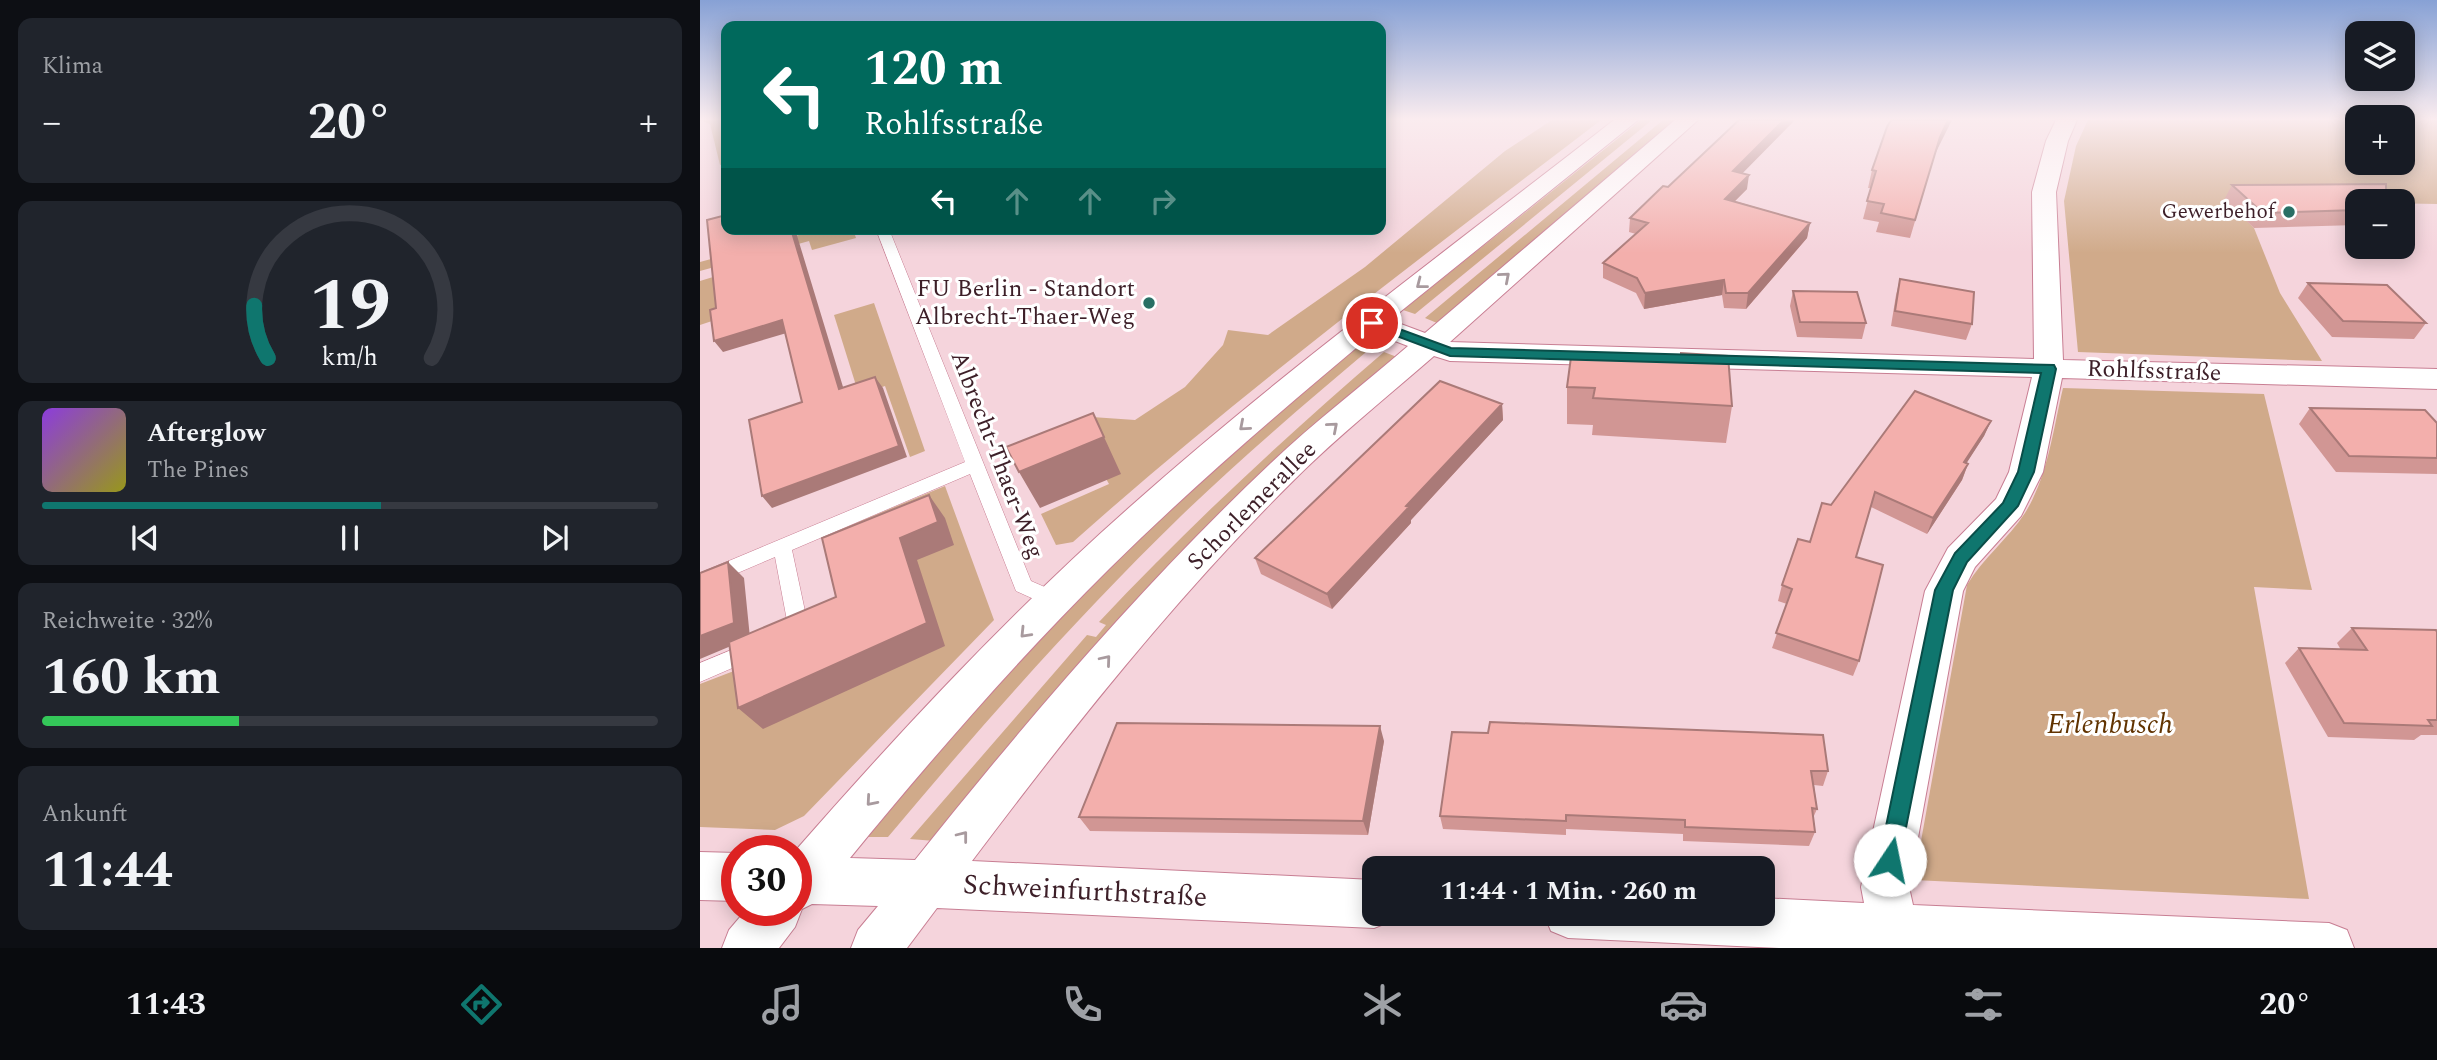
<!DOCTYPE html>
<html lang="de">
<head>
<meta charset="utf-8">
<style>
	:root { --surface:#171b24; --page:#20242c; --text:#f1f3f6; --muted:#9ea1a6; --line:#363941; --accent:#0f766e }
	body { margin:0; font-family:Spectral,serif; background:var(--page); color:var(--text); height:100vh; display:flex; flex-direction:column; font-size:26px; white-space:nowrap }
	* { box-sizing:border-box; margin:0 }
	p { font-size:23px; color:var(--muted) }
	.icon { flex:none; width:38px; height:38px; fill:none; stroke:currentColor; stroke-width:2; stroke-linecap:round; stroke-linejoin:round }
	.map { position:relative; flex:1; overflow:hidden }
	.side { display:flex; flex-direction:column; gap:18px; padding:18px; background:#0d0f14; width:700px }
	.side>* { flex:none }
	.guide { position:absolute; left:21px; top:21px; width:665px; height:214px; border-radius:14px; box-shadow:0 4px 18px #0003; background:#00695c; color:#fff; overflow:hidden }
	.controls { position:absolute; left:1645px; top:21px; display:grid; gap:14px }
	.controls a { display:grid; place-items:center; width:70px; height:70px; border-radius:14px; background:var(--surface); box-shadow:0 4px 18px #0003; font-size:35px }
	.speed { position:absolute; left:21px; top:835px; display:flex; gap:14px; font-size:35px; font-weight:700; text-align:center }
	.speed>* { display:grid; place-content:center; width:91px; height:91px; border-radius:50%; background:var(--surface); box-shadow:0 4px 18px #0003; line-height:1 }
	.speed .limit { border:10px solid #d22; background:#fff; color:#111 }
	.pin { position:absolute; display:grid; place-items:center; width:60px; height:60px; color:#fff; margin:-30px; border:4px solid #fff; border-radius:50%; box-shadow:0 2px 7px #0007 }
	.me { position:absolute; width:77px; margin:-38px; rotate:11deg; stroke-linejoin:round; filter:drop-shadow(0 0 5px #0008) }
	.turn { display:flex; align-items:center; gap:24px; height:147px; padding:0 28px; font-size:32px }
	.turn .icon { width:91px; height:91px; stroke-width:2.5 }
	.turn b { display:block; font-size:49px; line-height:60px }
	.lanes { display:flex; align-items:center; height:66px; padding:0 28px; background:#0003; justify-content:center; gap:35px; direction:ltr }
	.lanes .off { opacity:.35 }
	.big { font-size:52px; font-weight:700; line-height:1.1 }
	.side .card { flex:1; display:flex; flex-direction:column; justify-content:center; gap:10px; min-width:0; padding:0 24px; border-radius:14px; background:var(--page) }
	.side .dial { align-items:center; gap:0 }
	.dial svg { height:182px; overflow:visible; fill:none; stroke:var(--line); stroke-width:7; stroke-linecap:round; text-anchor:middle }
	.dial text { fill:var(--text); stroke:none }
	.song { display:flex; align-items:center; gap:21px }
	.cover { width:84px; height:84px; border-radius:10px; background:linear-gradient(135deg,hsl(270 70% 55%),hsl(60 70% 35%)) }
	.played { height:7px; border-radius:4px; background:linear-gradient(90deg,var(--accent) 55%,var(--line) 55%) }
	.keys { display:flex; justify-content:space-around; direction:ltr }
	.heat { display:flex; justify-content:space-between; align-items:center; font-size:38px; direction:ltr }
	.charge { height:10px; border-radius:5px; background:linear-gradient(90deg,#34c759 32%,var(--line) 0) }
	.trip { position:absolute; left:662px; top:856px; width:413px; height:70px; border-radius:14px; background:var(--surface); box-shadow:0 4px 18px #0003; font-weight:700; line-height:70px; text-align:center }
	.tab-bar { display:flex; height:112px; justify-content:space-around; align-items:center; background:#090b0e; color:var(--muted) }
	.tab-bar .icon { width:49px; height:49px }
	.tab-bar .on { color:var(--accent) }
	.tab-bar b { font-size:32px; color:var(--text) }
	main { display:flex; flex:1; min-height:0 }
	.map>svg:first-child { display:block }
	.green { fill:#d0aa8a }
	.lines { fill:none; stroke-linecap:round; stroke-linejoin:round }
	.service-casing { stroke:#c87e93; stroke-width:1 }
	.minor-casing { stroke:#c87e93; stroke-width:2 }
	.service { fill:#fff; fill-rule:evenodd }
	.minor { fill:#fff; fill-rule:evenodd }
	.wall { fill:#d19694 }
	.shaded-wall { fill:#aa7a78 }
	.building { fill:#f3afac; stroke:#aa7a78; stroke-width:2 }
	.oneway { stroke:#a89a9e }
	.route { fill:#0f766e; stroke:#0a4d48; stroke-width:2 }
	.poi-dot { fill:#296f64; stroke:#fff; stroke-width:2.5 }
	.labels { text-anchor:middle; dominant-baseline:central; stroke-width:6; stroke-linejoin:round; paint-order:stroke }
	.far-poi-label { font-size:21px; fill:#3d1f28; stroke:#fff; text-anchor:end }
	.poi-label { font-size:24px; fill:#3d1f28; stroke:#fff; text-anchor:end }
	.street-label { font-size:24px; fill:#3d1f28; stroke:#fff }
	.near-park-label { font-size:28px; font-style:italic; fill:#613300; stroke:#fff }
	.near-street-label { font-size:28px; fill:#3d1f28; stroke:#fff }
</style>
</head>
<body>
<main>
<section class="side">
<div class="card"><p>Klima</p>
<div class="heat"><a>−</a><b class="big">20°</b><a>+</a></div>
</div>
<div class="card dial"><svg viewBox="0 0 100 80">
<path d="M14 69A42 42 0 1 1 86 69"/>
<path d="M14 69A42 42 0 0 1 8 46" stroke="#0f766e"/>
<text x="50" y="56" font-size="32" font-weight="700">19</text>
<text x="50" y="72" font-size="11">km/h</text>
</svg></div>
<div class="card">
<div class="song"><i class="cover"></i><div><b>Afterglow</b><p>The Pines</p></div></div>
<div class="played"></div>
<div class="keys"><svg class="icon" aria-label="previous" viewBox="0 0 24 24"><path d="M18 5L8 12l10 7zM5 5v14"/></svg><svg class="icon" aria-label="pause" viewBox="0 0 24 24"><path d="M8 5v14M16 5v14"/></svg><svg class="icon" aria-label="next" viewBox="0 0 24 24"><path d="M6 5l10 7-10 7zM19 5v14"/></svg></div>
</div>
<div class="card"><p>Reichweite · 32%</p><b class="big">160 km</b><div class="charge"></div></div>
<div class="card"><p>Ankunft</p><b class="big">11:44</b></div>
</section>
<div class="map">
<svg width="1737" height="948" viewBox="0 0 1737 948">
	<rect width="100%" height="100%" fill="#f5d4dc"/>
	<path class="green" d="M 0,120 L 26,120 L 26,163 L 20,165 L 10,124 Z
		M 852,120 L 901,120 C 722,257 541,392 373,542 L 356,545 L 341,514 L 409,484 L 391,452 L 392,417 L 435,420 L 485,387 L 523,345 L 528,330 L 568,335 L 665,267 L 805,151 Z
		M 941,120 L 952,120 L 715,314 L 703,310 Z
		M 963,120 L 977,120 L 737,323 L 725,318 Z
		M 1388,120 L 1657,120 L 1657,163 L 1703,163 L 1703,120 L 1737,120 L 1737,204 L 1525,200 L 1554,228 L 1580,293 L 1622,361 L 1378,352 L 1364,201 L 1376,146 Z
		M 110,229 L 153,229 L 156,238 L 112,250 L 109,241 L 0,271 L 0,262 L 110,232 Z
		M 13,277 L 18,319 L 0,325 L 0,281 Z
		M 174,303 L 225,451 L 210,457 L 185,386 L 159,395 L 134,315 Z
		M 662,343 L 672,347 C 607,402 542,457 481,516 C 377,617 281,726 188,837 L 165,837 C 254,735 342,633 438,539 C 509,470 585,406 662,343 Z
		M 684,352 L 697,357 L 235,841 L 210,839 L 387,635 L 396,637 L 406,625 L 399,622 C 489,526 584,438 684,352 Z
		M 1363,388 L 1564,394 L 1612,590 L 1554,587 L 1609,899 L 1214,880 L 1267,585 C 1283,558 1308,539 1325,513 C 1348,476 1353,430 1363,388 Z
		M 245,486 L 294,620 L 104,816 L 75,830 L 0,827 L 0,684 L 52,664 L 244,646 L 141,561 L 134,532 Z"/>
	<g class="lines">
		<defs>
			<path id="service" d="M 176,229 L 189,229 L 331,581 L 363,595 L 366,601 L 363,607 L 356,609 L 316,591 L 270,474 L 92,550 L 109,630 L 106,636 L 94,640 L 87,638 L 84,632 L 88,626 L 75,557 L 0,589 L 0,573 L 265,462 Z
				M 53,641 L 60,644 L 63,650 L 60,656 L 0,682 L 0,663 Z"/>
			<path id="minor" d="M 914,120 L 938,120 L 690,320 L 725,333 L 975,120 L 998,120 L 750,342 L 1334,359 L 1332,192 L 1346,141 L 1356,120 L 1377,120 L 1368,141 L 1356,192 L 1363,360 L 1737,369 L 1737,389 L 1362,378 L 1343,472 L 1321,516 L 1275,567 L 1263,591 L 1209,887 L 1213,905 L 1629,923 L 1647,930 L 1654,948 L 1079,948 L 868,938 L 851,931 L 844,914 L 1062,914 L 1062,898 L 1164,903 L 1161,887 L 1225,591 L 1248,548 L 1296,499 L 1309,472 L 1332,377 L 750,361 L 734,356 C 687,397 638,436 594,480 C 476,597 372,728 272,861 L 674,880 L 674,914 L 694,914 L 691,921 L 674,928 L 237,908 L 207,948 L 151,948 L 158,930 L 178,906 L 112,904 L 102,909 L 95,927 L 79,948 L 22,948 L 29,930 L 46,910 L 96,910 L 96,850 C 201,730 311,612 431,506 C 585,369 752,247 914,120 ZM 674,333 L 708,346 C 663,385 614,422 570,464 C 441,586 326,721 215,860 L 150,858 C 232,758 317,660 409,569 C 493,486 583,409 674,333 Z
				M 0,852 L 37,853 L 37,901 L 0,900 Z"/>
		</defs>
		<use href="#service" class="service-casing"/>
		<use href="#minor" class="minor-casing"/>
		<use href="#service" class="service"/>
		<use href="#minor" class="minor"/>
	</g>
	<path class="wall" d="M 1235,154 L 1210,238 L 1176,232 L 1179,222 L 1163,219 L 1171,188 L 1168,188 L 1172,170 Z
		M 1043,173 L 1047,189 L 1035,201 L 1110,223 L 1107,238 L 1046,309 L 1024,308 L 1022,295 L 944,309 L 936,293 L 903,278 L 903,263 L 936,234 L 929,232 L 930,218 L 968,187 Z
		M 1532,185 L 1657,201 L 1657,225 L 1554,228 L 1524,200 Z
		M 1200,279 L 1272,324 L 1266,340 L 1191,326 L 1196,295 Z
		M 1608,283 L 1726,323 L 1714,339 L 1632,337 L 1598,298 Z
		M 1093,291 L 1166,323 L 1162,339 L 1097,337 L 1090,306 Z
		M 981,353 L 1032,406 L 1026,443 L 892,435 L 893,425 L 867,424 L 867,387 L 895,358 L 980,358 Z
		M 802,404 L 803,420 L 711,520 L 711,523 L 632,609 L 561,574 L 555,558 Z
		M 1610,408 L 1737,423 L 1737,474 L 1636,472 L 1599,424 Z
		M 1291,421 L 1284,436 L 1266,463 L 1268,464 L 1262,480 L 1227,534 L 1171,507 L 1156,557 L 1159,661 L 1153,676 L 1072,648 L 1087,604 L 1078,601 L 1082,585 L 1110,542 L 1131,505 Z
		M 1652,628 L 1737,632 L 1737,735 L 1721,735 L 1714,740 L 1628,737 L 1585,663 L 1599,648 L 1641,650 L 1637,643 Z
		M 788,733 L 1128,771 L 1123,786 L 1114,785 L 1117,809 L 1113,818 L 1115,832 L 1109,846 L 983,841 L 983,834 L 866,829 L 866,835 L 743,829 L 740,816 Z
		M 684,741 L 668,835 L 390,831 L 379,817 Z"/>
	<path class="shaded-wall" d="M 1084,120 L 1095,120 L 1031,185 L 1033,171 Z
		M 1248,120 L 1252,120 L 1235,154 L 1210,238 L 1240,137 Z
		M 1049,175 L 1047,189 L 1023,213 L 1025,199 Z
		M 1110,223 L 1107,238 L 1046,309 L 1048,293 Z
		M 91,229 L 95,229 L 147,400 L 139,389 Z
		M 1024,280 L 1022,295 L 944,309 L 945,293 Z
		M 82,320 L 90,332 L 23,352 L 14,341 Z
		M 175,377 L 183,388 L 207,457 L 72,508 L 62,496 Z
		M 802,404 L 803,420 L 711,520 L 711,523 L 632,609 L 627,594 L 706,506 Z
		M 393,413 L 421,474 L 340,508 L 319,472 Z
		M 1291,421 L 1284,436 L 1257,478 L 1264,462 Z
		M 1268,464 L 1262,480 L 1227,534 L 1233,518 Z
		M 229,495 L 245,518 L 254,545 L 217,560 L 245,646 L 63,729 L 38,708 Z
		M 28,562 L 44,578 L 50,638 L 0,659 L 0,636 Z
		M 680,726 L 684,741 L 668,835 L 663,821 Z"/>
	<path class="building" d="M 1039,120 L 1084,120 L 1033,171 L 1049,175 L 1025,199 L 1110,223 L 1048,293 L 1026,293 L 1024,280 L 945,293 L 937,278 L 903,263 L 948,223 L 930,218 L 963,186 L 968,187 Z
		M 1191,120 L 1248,120 L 1240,137 L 1215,220 L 1181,213 L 1184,204 L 1167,201 L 1176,171 L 1172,170 L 1187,127 Z
		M 1686,184 L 1686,201 L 1657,201 L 1657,210 L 1563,213 L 1532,185 Z
		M 26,215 L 26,229 L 91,229 L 139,389 L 175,377 L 199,446 L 62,496 L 49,420 L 102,402 L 82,320 L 14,341 L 10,310 L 16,308 L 7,220 Z
		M 1200,279 L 1274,292 L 1272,324 L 1195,311 Z
		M 1608,283 L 1687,285 L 1726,323 L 1643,321 Z
		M 1093,291 L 1157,292 L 1166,323 L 1100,322 Z
		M 896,353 L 981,358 L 981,353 L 1028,356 L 1032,406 L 893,398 L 895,388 L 867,387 L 871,357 L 895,358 Z
		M 740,381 L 802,404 L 706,506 L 709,507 L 627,594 L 555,558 Z
		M 1215,391 L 1291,421 L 1264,462 L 1268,464 L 1233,518 L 1175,492 L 1156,557 L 1183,565 L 1159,661 L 1076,633 L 1092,589 L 1082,585 L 1098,539 L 1110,542 L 1122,503 L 1131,505 Z
		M 1610,408 L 1725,410 L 1737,423 L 1737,458 L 1649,456 Z
		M 393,413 L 404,437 L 319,472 L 306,447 Z
		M 229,495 L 238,522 L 200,538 L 227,623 L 38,708 L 29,642 L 136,597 L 122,538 Z
		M 28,562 L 34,623 L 0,636 L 0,573 Z
		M 1652,628 L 1736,630 L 1737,632 L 1737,720 L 1728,720 L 1732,726 L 1644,723 L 1599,648 L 1667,650 Z
		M 790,722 L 1123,735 L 1128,771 L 1111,771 L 1117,809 L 1112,808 L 1115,832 L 985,827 L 985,820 L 866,815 L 866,821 L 740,816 L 752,732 L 788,733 Z
		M 417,723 L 680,726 L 663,821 L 379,817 Z"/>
	<defs><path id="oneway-chevron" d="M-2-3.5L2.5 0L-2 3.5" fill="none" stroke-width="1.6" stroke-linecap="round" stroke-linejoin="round" transform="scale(1.75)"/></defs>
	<g class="oneway">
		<use href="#oneway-chevron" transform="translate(805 277) rotate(-41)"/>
		<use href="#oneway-chevron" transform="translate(721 284) rotate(142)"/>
		<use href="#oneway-chevron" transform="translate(544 426) rotate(139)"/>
		<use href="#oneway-chevron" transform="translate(633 427) rotate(-41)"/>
		<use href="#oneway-chevron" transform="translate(325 633) rotate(134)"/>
		<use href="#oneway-chevron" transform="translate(406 660) rotate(-50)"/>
		<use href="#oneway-chevron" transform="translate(171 801) rotate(131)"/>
		<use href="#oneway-chevron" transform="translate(263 836) rotate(-52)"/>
	</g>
	<linearGradient id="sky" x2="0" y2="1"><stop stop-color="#87a1d5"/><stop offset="0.47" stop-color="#faecef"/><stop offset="1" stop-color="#faecef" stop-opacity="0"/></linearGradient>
	<rect width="1737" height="253" fill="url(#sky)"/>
	<path class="route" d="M 672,319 L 751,348 L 1354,365 L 1356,369 L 1334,472 L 1318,506 L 1267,562 L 1253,590 L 1198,868 L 1190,871 L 1182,868 L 1179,860 L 1235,590 L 1255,553 L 1303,503 L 1318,472 L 1341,373 L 750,356 L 667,325 L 665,323 Z"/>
	<g class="poi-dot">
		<circle cx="1589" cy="212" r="7"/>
		<circle cx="449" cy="303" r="7"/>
	</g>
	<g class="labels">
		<g class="far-poi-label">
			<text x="1575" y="212">Gewerbehof</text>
		</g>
		<g class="poi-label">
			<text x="435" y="289">FU Berlin - Standort<tspan x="435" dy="28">Albrecht-Thaer-Weg</tspan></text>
		</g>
		<g class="street-label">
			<text transform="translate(1454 371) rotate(2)">Rohlfsstraße</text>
			<text transform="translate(297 455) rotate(69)">Albrecht-Thaer-Weg</text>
			<text transform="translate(552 506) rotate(-45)">Schorlemerallee</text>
		</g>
		<g class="near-park-label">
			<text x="1410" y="724">Erlenbusch</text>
		</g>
		<g class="near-street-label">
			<text transform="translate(385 891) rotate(3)">Schweinfurthstraße</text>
		</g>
	</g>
</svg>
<div class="controls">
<a><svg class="icon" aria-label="layers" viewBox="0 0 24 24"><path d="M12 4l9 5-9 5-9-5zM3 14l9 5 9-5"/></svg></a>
<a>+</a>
<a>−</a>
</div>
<div class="speed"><div class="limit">30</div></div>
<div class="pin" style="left:672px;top:323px;background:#d93025"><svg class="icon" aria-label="arrive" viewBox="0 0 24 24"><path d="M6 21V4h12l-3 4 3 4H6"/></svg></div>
<svg class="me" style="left:1190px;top:860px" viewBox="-20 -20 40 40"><circle r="19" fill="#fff"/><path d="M0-13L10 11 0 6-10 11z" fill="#0f766e"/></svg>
<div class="trip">11:44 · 1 Min. · 260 m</div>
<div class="guide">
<div class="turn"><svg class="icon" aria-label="left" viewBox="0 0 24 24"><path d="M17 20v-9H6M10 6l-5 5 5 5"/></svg><div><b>120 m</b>Rohlfsstraße</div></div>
<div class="lanes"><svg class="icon" aria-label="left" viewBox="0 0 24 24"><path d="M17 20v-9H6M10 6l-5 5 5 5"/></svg><svg class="icon off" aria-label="ahead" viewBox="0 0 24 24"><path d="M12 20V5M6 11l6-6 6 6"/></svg><svg class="icon off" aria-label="ahead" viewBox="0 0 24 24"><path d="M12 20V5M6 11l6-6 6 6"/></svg><svg class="icon off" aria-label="right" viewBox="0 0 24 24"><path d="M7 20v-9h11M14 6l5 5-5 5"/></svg></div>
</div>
</div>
</main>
<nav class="tab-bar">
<b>11:43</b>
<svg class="icon on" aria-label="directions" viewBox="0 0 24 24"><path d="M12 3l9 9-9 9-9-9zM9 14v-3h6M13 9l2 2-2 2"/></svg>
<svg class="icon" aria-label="music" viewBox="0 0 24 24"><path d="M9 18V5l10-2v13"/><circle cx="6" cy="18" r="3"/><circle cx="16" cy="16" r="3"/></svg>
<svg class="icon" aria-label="phone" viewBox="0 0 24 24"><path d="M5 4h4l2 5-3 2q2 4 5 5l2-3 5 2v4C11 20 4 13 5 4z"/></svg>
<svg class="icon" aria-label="climate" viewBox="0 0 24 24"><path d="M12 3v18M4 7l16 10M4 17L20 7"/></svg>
<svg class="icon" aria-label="car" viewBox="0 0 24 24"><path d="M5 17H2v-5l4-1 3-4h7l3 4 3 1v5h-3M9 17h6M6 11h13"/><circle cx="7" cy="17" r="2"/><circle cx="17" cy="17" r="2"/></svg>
<svg class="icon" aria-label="filters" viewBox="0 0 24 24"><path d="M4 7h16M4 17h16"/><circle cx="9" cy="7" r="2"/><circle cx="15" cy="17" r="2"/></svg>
<b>20°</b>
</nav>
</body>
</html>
